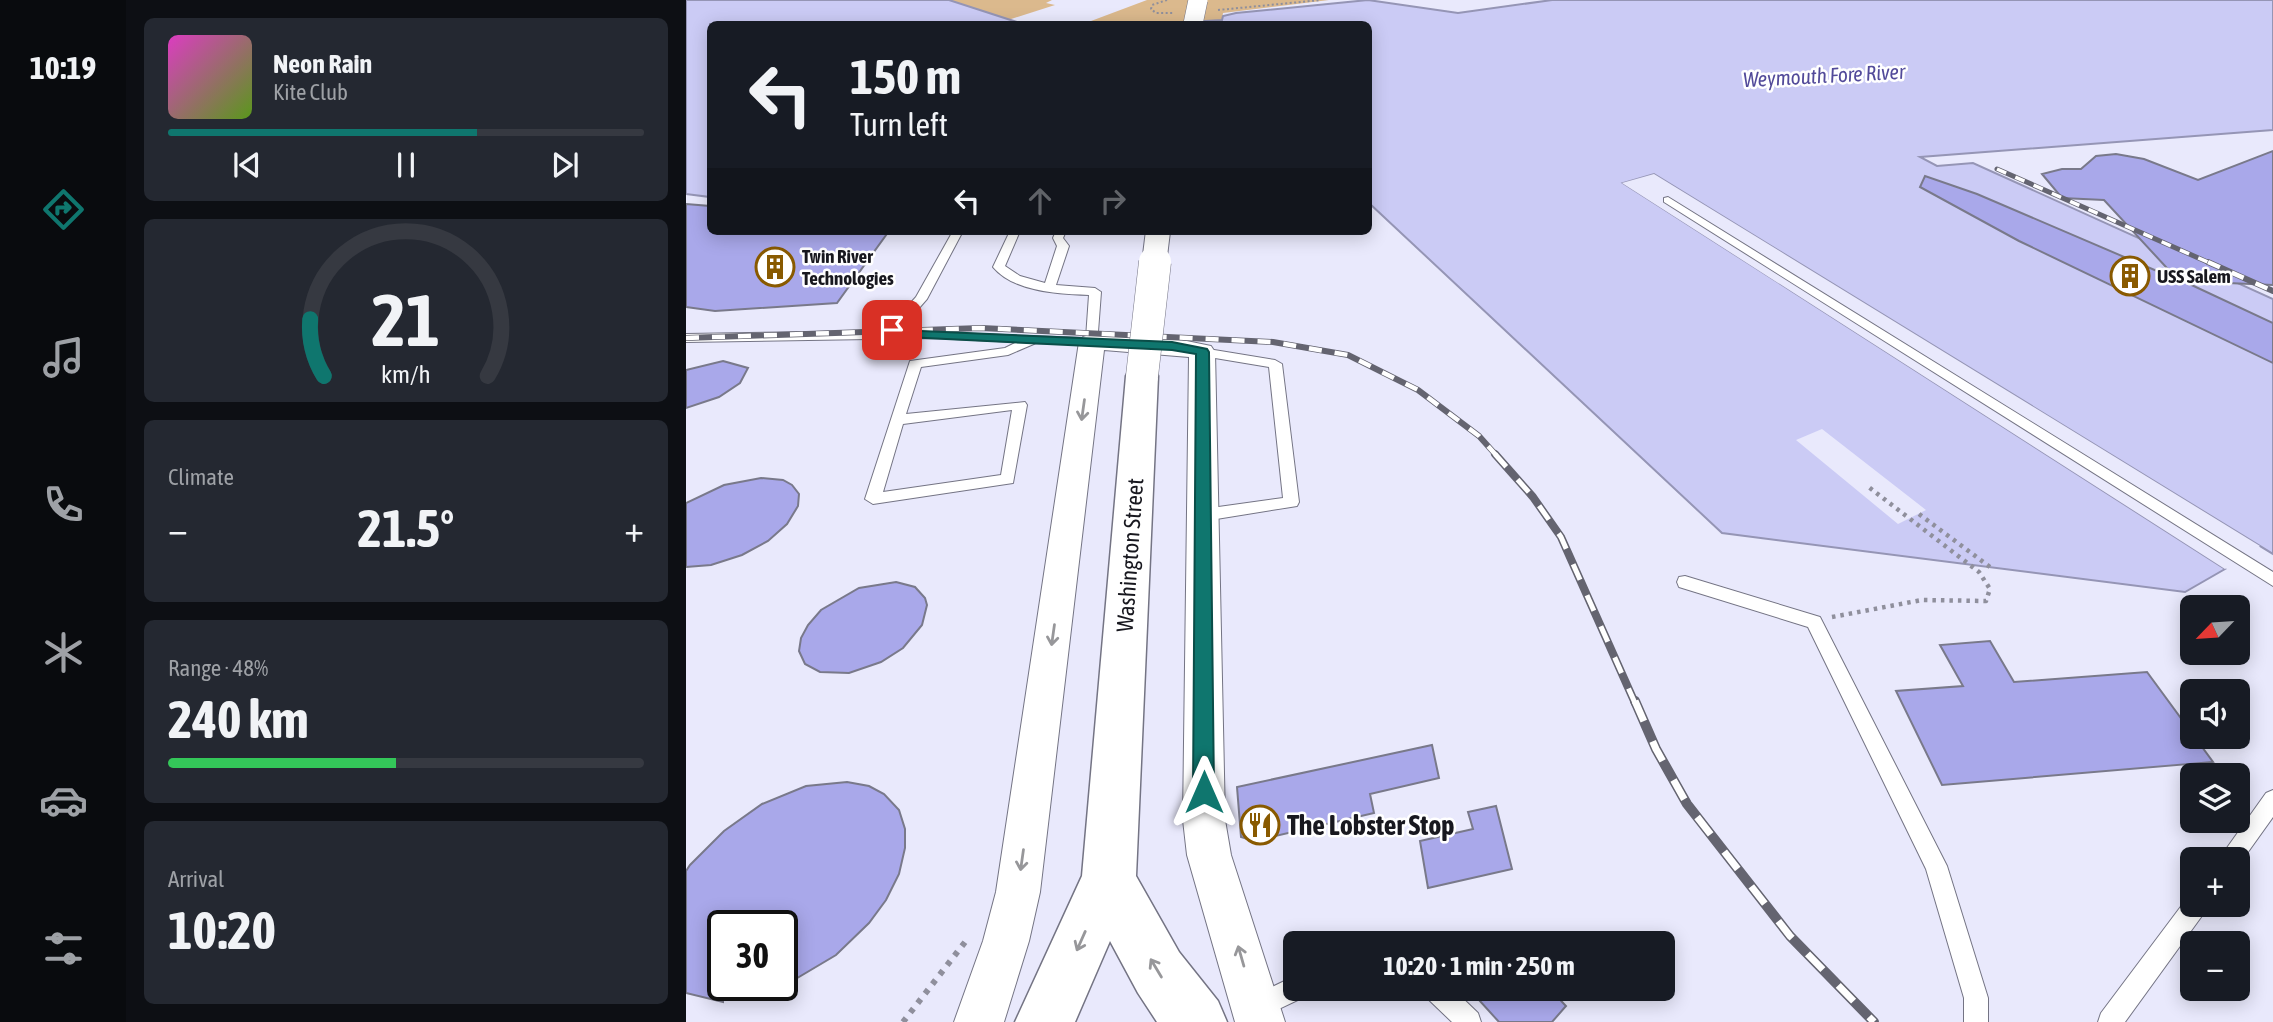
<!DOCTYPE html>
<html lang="en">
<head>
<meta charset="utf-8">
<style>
	:root { --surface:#171b24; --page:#242831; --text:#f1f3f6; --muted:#9ea1a6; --line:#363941; --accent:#0f766e }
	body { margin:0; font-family:"Asap Condensed",sans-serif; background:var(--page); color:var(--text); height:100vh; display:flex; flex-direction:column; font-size:26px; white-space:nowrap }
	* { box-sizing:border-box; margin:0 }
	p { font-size:23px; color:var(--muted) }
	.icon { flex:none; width:38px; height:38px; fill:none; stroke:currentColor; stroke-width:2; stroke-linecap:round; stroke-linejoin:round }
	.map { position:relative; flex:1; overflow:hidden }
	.side { display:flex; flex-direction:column; gap:18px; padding:18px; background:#0d0f14; width:560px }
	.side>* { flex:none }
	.hud { position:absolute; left:21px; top:21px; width:665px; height:214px; border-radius:10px; box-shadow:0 4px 18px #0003; background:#171b24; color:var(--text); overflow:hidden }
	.needle { width:46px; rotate:245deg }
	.controls { position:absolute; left:1494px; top:595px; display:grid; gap:14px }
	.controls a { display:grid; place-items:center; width:70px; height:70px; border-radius:10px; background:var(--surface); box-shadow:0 4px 18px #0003; font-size:35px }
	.speed { position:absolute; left:21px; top:910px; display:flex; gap:14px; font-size:35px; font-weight:700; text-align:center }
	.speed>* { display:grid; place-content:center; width:91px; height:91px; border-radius:50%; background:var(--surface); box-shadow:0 4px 18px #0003; line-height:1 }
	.speed .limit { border:4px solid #111; border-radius:10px; background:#fff; color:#111 }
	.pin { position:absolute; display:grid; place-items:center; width:60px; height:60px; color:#fff; margin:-30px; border-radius:14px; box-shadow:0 4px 10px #0006 }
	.me { position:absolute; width:77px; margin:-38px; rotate:0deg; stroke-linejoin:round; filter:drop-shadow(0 0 5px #0008) }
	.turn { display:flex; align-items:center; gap:24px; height:147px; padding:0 28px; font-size:32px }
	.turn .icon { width:91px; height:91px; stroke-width:2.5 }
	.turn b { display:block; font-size:49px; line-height:60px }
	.lanes { display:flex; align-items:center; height:66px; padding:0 28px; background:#0003; justify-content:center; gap:35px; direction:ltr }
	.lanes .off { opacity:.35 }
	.big { font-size:52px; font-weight:700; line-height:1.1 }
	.side .tile { flex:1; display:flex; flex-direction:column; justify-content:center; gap:10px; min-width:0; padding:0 24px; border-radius:10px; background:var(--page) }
	.side .dial { align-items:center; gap:0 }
	.dial svg { height:182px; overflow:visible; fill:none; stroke:var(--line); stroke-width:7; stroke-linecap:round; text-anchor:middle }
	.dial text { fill:var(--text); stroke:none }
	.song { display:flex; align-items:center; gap:21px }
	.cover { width:84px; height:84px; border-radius:10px; background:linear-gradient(135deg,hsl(310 70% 55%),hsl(90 70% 35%)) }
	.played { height:7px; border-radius:4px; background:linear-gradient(90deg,var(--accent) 65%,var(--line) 65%) }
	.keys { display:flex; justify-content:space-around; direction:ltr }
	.heat { display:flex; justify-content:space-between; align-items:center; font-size:38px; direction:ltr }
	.charge { height:10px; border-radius:5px; background:linear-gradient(90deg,#34c759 48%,var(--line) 0) }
	.trip { position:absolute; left:597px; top:931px; width:392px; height:70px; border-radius:10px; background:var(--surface); box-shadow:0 4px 18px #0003; font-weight:700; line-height:70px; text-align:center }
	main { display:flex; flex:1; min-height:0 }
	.tabs { display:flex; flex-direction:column; width:126px; justify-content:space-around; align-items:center; background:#090b0e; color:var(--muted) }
	.tabs .icon { width:49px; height:49px }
	.tabs .selected { color:var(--accent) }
	.tabs b { font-size:32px; color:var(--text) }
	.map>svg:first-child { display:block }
	.green { fill:#dbb98d }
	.water { fill:#cbcbf5; stroke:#9595b5; stroke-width:2 }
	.pier { fill:#e9e9fc }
	.building { fill:#a9a8ea; stroke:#79798a; stroke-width:2 }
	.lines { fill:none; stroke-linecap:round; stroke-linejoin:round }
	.service-casing { stroke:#747484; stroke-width:2 }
	.minor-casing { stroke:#747484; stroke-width:2 }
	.primary-casing { stroke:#747484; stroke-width:3 }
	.path-far2 { stroke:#8f8f9c; stroke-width:2; stroke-dasharray:2 2.5; stroke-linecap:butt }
	.path-far1 { stroke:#8f8f9c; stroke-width:4.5; stroke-dasharray:3.5 5; stroke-linecap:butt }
	.path { stroke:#8f8f9c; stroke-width:6; stroke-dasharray:5 7; stroke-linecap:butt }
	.service { fill:#fff; fill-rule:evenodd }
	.minor { fill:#fff; fill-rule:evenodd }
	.primary { fill:#fff; fill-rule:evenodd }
	.rail-far3-casing { stroke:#646470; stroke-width:5 }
	.rail-far2-casing { stroke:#646470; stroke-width:6 }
	.rail-far1-casing { stroke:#646470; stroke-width:8 }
	.rail-casing { stroke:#646470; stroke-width:10 }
	.rail-far3 { stroke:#fff; stroke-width:3.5; stroke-dasharray:10; stroke-linecap:butt }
	.rail-far2 { stroke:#fff; stroke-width:4.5; stroke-dasharray:13; stroke-linecap:butt }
	.rail-far1 { stroke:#fff; stroke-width:5; stroke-dasharray:17; stroke-linecap:butt }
	.rail { stroke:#fff; stroke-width:7; stroke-dasharray:22; stroke-linecap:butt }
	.primary-bridge-far2-casing { stroke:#747484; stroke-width:20; stroke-linecap:butt }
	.primary-bridge-far1-casing { stroke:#747484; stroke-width:26; stroke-linecap:butt }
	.primary-bridge-casing { stroke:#747484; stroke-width:33; stroke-linecap:butt }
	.primary-bridge-far2 { stroke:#fff; stroke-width:19 }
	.primary-bridge-far1 { stroke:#fff; stroke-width:24 }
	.primary-bridge { stroke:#fff; stroke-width:32 }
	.oneway { stroke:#97979a }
	.route { fill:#0f766e; stroke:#0a4d48; stroke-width:2 }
	.labels { text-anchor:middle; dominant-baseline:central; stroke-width:5; stroke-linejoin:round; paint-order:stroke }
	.far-poi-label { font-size:19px; font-weight:bold; fill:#18181f; stroke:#fff; text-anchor:start }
	.far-water-label { font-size:21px; font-style:italic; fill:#524a9a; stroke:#fff }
	.street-label { font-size:23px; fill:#18181f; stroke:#fff }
	.near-poi-label { font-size:28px; font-weight:bold; fill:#18181f; stroke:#fff; text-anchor:start }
</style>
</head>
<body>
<main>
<nav class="tabs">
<b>10:19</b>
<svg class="icon selected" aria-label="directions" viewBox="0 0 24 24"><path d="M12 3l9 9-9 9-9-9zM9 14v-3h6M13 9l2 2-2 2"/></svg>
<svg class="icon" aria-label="music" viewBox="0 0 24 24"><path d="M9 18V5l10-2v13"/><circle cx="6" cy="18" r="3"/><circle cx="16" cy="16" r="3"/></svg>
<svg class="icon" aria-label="phone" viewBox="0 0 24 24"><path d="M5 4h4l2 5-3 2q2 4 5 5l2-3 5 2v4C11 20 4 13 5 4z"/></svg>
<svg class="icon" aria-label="climate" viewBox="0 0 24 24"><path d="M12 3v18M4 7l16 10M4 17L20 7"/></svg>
<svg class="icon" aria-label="car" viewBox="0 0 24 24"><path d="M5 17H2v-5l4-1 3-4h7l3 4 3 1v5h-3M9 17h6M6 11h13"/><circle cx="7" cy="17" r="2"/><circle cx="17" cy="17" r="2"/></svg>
<svg class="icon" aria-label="filters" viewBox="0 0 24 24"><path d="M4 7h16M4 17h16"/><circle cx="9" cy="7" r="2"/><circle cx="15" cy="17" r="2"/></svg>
</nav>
<section class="side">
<div class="tile">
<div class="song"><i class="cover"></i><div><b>Neon Rain</b><p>Kite Club</p></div></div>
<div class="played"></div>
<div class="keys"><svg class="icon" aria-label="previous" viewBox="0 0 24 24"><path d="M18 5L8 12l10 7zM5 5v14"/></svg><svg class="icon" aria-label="pause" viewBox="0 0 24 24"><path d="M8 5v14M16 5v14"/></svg><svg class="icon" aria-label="next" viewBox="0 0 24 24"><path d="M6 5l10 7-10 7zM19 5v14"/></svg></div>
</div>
<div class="tile dial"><svg viewBox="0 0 100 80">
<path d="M14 69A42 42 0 1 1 86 69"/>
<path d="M14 69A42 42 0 0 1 8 44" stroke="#0f766e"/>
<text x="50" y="56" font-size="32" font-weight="700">21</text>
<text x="50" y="72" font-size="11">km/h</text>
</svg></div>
<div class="tile"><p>Climate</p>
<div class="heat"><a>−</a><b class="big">21.5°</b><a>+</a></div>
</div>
<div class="tile"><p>Range · 48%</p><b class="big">240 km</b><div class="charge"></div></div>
<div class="tile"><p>Arrival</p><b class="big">10:20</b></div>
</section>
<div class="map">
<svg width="1587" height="1022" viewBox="0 0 1587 1022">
	<rect width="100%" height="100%" fill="#e9e9fc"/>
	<path class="green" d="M 263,0 L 366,0 L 360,3 L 369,5 L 322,20 Z
		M 461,0 L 643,0 L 537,13 L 536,20 L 469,24 L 397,24 Z"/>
	<path class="water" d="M 0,0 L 263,0 L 337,24 L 24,24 L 24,197 L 0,194 Z
		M 866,0 L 1587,0 L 1587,130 L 1234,157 L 1251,166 L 1287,163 L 1587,299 L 1587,554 L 968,174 L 937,183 L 1539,569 L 1499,592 L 1036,533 L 683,203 L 682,24 L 469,24 L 536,20 L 537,16 L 550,13 L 682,0 L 772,13 Z"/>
	<path class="pier" d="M 968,174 L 1574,546 L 1571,548 L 968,177 L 944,184 L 1542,567 L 1539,569 L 936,183 Z
		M 1136,429 L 1240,510 L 1212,524 L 1110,440 Z"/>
	<path class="building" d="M 1587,151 L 1587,285 L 1497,281 L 1587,323 L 1587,363 L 1333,241 L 1234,187 L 1239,176 L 1291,194 L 1492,280 L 1418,200 L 1376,198 L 1356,174 L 1376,169 L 1395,169 L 1410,156 L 1430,154 L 1458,159 L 1512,180 Z
		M 0,204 L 24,206 L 24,231 L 203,231 L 151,303 L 29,311 L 0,307 Z
		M 37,361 L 62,368 L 54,383 L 33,397 L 0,408 L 0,370 Z
		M 75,478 L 97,480 L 106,485 L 113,494 L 112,506 L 101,524 L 82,541 L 56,555 L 25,565 L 0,567 L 0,503 L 38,485 Z
		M 210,582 L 229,587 L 239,598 L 241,605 L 236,625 L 217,648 L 195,662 L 163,673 L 134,672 L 119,664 L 113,651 L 115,638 L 122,625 L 135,610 L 173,588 Z
		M 1304,641 L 1328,682 L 1461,672 L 1527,762 L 1256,785 L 1210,691 L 1277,686 L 1254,645 Z
		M 746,745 L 753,778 L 684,794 L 688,813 L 568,841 L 555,837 L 551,787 Z
		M 161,782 L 183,786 L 198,794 L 213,810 L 219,829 L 219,848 L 213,874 L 200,900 L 183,923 L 150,955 L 96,987 L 96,926 L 37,926 L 37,1002 L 0,993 L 0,871 L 4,865 L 38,831 L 76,804 L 120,786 Z
		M 810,806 L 826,869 L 742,888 L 734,841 L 787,829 L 782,812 Z
		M 783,989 L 864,989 L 880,1006 L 866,1022 L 813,1022 Z"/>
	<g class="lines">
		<defs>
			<path id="service" d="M 982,197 L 1587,572 L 1587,586 L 978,202 L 978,198 Z
				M 267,231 L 277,231 L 241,299 L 213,331 L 400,338 L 403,295 C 373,294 328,292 307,267 L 324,231 L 334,231 L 319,266 L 334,276 L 359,283 L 371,246 L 367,238 L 370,231 L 380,231 L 377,238 L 383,246 L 370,285 L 409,288 L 415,292 L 411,345 L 350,343 L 322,355 L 235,367 L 220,414 L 339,402 L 341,405 L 327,483 L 187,504 L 179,499 L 224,361 L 319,348 L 331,342 L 247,338 L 0,342 L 0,334 L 199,331 L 230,297 ZM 326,410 L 315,475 L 197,492 L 217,424 Z
				M 516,348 L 589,360 L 596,364 L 613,502 L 611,506 L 518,521 L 512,519 L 510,515 L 512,511 L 518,509 L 597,498 L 583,367 L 511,355 L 511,349 Z
				M 999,576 L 1134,617 L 1261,866 L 1302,998 L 1302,1022 L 1278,1022 L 1278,998 L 1240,869 L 1122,627 L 993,587 L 991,582 L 993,577 Z
				M 1587,790 L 1587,817 L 1552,866 L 1552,859 L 1533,859 L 1580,793 Z
				M 1507,895 L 1507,905 L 1521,905 L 1518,913 L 1439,1022 L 1412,1022 L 1415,1013 L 1502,897 Z
				M 609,976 L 609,989 L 621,989 L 618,997 L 574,1018 L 565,1015 L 562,1006 L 565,997 Z
				M 738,989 L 767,989 L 792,1013 L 795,1022 L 766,1022 L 741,998 Z"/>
			<path id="minor" d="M 406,334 L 486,338 L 525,346 L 529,352 L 539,820 L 545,855 L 599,1022 L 549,1022 L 501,855 L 497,820 L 503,357 L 418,350 L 354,892 L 343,941 L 318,1022 L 268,1022 L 297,941 L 310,892 L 393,342 L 397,337 Z"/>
			<path id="primary" d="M 456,366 L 468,369 L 472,376 L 450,876 L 493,952 L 532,1001 L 541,1022 L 471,1022 L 452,993 L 424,941 L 389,1022 L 329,1022 L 396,876 L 440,376 L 444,369 Z"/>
		</defs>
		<use href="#service" class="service-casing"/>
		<use href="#minor" class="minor-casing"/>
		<use href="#primary" class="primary-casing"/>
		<path class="path-far2" d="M 481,0 L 466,5 L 465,9 L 470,13 L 488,13
			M 532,10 L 635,0"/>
		<path class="path-far1" d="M 1233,514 L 1304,567
			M 1146,617 L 1236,600 L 1300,601 L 1304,589 L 1293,572 L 1180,485"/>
		<path class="path" d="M 217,1022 L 283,937"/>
		<use href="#service" class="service"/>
		<use href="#minor" class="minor"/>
		<use href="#primary" class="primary"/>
		<defs>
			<path id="rail-far3" d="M 1311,169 L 1526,264"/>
			<path id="rail-far2" d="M 1522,262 L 1587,291
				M 0,338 L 295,328 L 587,342 L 662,355 L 732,390 L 793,436 L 810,455"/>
			<path id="rail-far1" d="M 809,454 L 847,497 L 875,537 L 949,703"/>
			<path id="rail" d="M 949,701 L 970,749 L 1001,804 L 1104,936 L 1188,1022"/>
		</defs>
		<use href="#rail-far3" class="rail-far3-casing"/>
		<use href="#rail-far2" class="rail-far2-casing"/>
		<use href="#rail-far1" class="rail-far1-casing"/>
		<use href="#rail" class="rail-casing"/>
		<use href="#rail-far3" class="rail-far3"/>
		<use href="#rail-far2" class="rail-far2"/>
		<use href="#rail-far1" class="rail-far1"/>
		<use href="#rail" class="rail"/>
		<defs>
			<path id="primary-bridge-far2" d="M 507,24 L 512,0"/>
			<path id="primary-bridge-far1" d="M 468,264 L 472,231"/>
			<path id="primary-bridge" d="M 456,376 L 469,262"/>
		</defs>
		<use href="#primary-bridge-far2" class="primary-bridge-far2-casing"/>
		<use href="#primary-bridge-far1" class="primary-bridge-far1-casing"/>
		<use href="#primary-bridge" class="primary-bridge-casing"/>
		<use href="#primary-bridge-far2" class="primary-bridge-far2"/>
		<use href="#primary-bridge-far1" class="primary-bridge-far1"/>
		<use href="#primary-bridge" class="primary-bridge"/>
	</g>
	<defs><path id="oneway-shaft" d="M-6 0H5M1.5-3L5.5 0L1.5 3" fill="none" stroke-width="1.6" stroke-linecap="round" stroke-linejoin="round" transform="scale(1.75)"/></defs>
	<g class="oneway">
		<use href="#oneway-shaft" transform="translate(397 410) rotate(98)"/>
		<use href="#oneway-shaft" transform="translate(367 635) rotate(98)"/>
		<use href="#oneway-shaft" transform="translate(336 860) rotate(98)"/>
		<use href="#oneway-shaft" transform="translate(395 941) rotate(114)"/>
		<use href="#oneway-shaft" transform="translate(555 956) rotate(-106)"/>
		<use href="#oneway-shaft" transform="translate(470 968) rotate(-121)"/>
	</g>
	<path class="route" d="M 206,327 L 212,330 L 486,342 L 521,349 L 523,352 L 528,792 L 525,799 L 518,802 L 510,799 L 507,792 L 510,354 L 486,350 L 199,336 L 199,331 Z"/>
	<defs>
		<symbol id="building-ring" viewBox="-11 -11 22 22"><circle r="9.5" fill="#fff" stroke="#895a00" stroke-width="1.5"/><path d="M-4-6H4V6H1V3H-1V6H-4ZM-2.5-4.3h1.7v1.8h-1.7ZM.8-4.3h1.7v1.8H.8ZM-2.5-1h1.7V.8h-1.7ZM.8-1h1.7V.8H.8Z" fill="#895a00"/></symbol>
		<symbol id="restaurant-ring" viewBox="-11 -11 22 22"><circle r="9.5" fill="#fff" stroke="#895a00" stroke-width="1.5"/><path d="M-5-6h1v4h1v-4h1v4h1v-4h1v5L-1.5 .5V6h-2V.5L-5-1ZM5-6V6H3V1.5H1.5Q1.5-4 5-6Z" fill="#895a00"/></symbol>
	</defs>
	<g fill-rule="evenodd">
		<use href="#building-ring" x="67" y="245" width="44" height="44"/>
		<use href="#building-ring" x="1422" y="254" width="44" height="44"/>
		<use href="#restaurant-ring" x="552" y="803" width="44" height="44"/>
	</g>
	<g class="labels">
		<g class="far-poi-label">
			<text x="116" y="256">Twin River<tspan x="116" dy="22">Technologies</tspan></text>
			<text x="1471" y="276">USS Salem</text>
		</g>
		<g class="far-water-label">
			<text transform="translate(1138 75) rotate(-3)">Weymouth Fore River</text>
		</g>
		<g class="street-label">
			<text transform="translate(444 555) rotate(-86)">Washington Street</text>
		</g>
		<g class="near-poi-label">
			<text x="601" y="825">The Lobster Stop</text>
		</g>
	</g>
</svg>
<div class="controls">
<a><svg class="needle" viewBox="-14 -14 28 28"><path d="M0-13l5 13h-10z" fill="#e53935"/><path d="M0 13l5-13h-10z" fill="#9ea1a6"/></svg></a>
<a><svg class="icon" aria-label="sound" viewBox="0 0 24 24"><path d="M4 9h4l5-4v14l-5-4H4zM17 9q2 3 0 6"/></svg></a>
<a><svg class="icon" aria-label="layers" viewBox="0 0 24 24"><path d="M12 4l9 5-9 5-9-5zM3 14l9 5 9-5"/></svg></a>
<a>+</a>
<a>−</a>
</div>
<div class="speed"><div class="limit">30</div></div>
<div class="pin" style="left:206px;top:330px;background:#d93025"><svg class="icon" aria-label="arrive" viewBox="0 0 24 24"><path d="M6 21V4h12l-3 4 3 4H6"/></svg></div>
<svg class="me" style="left:518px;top:792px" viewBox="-20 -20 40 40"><path d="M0-17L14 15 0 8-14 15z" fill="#0f766e" stroke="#fff" stroke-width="4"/></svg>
<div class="trip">10:20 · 1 min · 250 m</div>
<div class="hud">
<div class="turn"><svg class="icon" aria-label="left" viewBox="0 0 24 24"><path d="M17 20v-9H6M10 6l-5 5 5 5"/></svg><div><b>150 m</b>Turn left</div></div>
<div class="lanes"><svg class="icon" aria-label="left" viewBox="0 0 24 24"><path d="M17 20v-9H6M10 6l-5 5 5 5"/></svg><svg class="icon off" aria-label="ahead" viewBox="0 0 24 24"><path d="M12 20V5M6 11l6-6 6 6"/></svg><svg class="icon off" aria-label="right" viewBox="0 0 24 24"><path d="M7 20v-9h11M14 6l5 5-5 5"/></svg></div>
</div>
</div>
</main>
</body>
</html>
